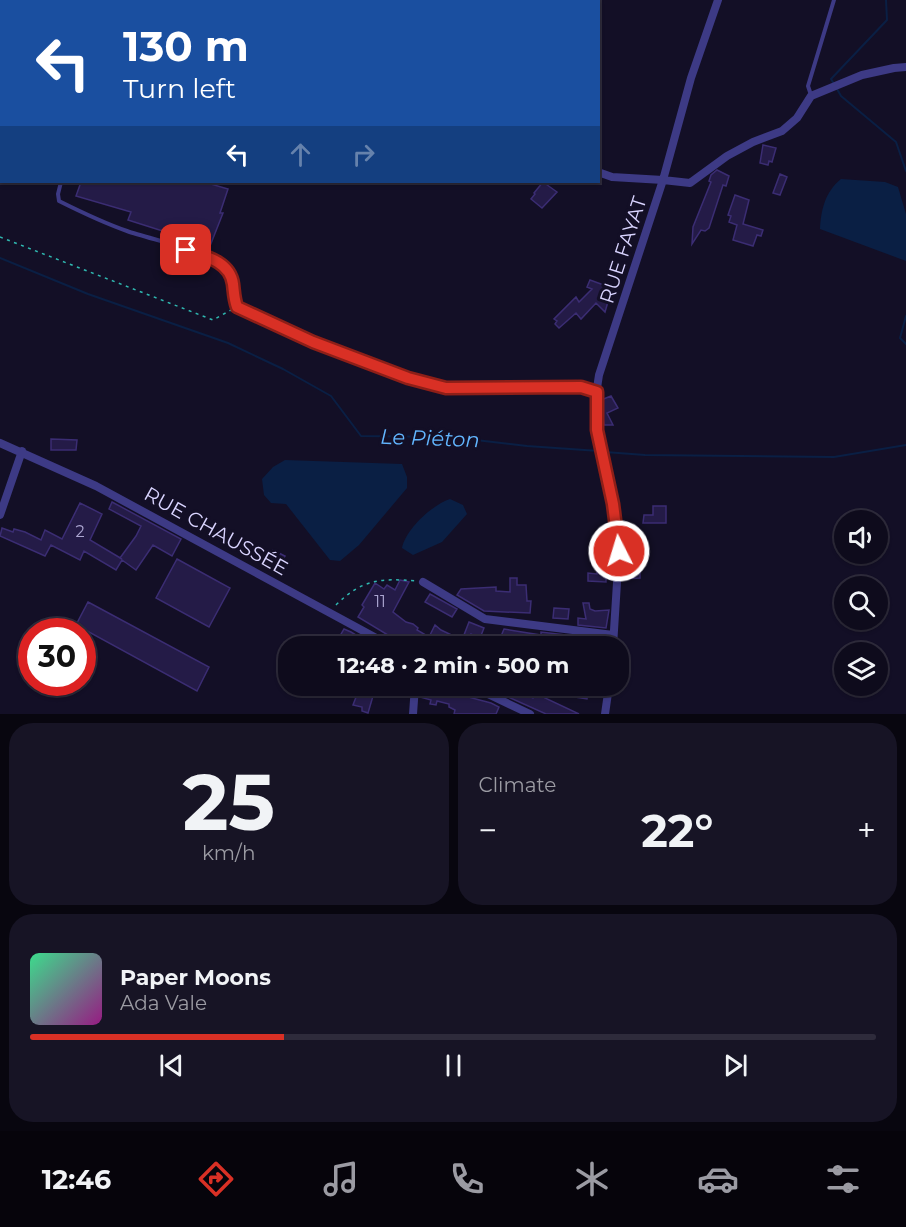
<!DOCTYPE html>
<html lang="en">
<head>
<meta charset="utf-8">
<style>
	:root { --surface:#0e0b1c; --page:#171425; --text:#f1f3f6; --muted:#9b9ba3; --line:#2e2b3b; --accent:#d93025 }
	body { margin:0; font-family:Montserrat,sans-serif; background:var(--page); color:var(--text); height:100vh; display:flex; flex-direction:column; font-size:22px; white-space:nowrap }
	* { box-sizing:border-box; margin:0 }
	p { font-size:20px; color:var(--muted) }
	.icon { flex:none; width:33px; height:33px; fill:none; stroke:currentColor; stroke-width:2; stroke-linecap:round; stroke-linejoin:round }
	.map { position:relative; height:714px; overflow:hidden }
	.sheet { display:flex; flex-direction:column; gap:9px; padding:9px; background:#08060f; flex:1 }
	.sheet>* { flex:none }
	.top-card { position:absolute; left:0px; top:0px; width:600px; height:183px; box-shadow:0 2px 4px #0004,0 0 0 2px var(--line); background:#1a4fa0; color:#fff; overflow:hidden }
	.fabs { position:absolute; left:834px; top:510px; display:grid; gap:12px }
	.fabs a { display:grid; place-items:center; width:54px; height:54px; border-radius:50%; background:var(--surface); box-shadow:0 2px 4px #0004,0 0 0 2px var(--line); font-size:30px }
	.speed { position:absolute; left:18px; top:618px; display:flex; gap:12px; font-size:30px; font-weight:700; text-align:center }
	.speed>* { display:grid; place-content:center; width:78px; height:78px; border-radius:50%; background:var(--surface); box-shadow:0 2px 4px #0004,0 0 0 2px var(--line); line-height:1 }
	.speed .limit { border:9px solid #d22; background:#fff; color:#111 }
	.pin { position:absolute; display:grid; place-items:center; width:51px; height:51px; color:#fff; margin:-26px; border-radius:12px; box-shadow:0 3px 9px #0006 }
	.me { position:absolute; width:66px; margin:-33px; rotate:355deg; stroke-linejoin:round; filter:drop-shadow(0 0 4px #0008) }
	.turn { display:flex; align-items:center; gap:21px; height:126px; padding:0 24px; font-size:27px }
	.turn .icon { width:78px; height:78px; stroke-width:2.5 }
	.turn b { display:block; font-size:42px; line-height:51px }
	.lanes { display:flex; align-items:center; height:57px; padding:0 24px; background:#0003; justify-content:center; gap:30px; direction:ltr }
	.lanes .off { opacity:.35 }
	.big { font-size:45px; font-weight:700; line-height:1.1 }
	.sheet .tile { flex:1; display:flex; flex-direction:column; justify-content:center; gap:9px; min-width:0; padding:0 21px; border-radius:24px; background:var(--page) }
	.sheet .dial { align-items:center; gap:0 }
	.dial b { font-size:78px; line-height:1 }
	.song { display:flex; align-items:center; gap:18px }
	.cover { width:72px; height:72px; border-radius:9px; background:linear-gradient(135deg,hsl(150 70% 55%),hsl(310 70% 35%)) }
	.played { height:6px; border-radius:3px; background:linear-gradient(90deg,var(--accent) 30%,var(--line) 30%) }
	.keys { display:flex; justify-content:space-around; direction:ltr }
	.heat { display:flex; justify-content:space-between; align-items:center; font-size:33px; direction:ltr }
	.sheet .tiles { flex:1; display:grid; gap:9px; grid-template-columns:1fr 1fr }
	.tile:last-child { grid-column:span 2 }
	.trip { position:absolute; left:278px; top:636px; width:351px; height:60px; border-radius:24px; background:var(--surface); box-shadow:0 2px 4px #0004,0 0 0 2px var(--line); font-weight:700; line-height:60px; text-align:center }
	.tab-bar { display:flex; height:96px; justify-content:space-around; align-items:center; background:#06040b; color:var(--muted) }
	.tab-bar .icon { width:42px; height:42px }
	.tab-bar .on { color:var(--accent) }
	.tab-bar b { font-size:27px; color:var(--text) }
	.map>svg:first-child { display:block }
	.water { fill:#0a1f44 }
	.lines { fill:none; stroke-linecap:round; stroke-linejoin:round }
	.stream { stroke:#0a1f44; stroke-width:2 }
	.building { fill:#241b47; stroke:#3b2d73; stroke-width:1.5 }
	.path { stroke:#2fb8b0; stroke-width:1.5; stroke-dasharray:3 4.5; stroke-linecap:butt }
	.service { stroke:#3d3a85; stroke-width:4 }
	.minor { stroke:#3d3a85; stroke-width:8 }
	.rail-casing { stroke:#00e5ff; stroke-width:4.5 }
	.rail { stroke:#130f26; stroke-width:2; stroke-dasharray:7; stroke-linecap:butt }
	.route-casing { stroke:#8d1f18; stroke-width:15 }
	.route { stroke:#d93025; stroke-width:10 }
	.labels { text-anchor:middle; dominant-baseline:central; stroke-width:6; stroke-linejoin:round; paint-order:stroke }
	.number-label { font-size:16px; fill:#aca6d1 }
	.street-label { font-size:20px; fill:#d9d4ff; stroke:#130f26 }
	.water-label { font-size:21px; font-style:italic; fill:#62b6ff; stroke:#130f26 }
</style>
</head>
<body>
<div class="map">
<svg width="906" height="714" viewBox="0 0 906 714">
	<rect width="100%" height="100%" fill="#130f26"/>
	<path class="water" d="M 841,179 L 885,182 L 898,187 L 906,214 L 906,261 L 820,229 C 821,210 825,192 841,179 Z
		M 285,460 L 402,464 L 407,477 L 407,488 L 359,545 L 340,561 L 330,560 L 286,504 L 271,503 L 264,495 L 262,479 L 273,467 Z
		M 450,499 L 463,505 L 467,514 L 442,542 L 413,555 L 402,548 C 406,529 432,505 450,499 Z"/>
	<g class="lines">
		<path class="stream" d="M 834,84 L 831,79 L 887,20 L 886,0
			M 837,89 L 841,96 L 896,142 L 906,171
			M 0,258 L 88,294 L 228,343 L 283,369 L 331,396 L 361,436 L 450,437 L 527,446 L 599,451
			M 906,316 L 900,338 L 906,344
			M 605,452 L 645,455 L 834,457 L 906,445"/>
	</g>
	<path class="building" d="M 763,145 L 776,148 L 772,162 L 769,161 L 768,165 L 760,163 Z
		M 717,170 L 729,176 L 726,186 L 723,185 L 709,228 L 705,231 L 701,230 L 692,244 L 693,227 L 711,182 L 709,181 L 711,175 Z
		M 780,174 L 787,177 L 780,195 L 773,193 Z
		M 81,182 L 204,182 L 228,189 L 220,213 L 223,213 L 210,246 L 128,220 L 131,212 L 76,196 Z
		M 543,182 L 557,192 L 542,208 L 531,199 L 535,194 L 534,193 Z
		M 735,195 L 749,200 L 743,224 L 763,230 L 761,236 L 757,235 L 753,246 L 733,240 L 737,225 L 729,222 L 731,216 L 728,215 Z
		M 590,280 L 612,288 L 605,312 L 596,303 L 581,319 L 576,313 L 559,328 L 555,324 L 557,321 L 554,319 L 576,297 L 579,302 L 592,289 L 587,287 Z
		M 611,396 L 618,408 L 607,413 L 613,425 L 604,425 L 601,400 Z
		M 51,439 L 77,440 L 76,450 L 51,450 Z
		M 112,502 L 181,539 L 172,556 L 153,545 L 136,570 L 122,560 L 116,570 L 84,551 L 80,560 L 51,545 L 45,556 L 0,536 L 2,528 L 13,532 L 14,529 L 25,532 L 41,540 L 45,530 L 62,539 L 80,503 L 102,514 L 90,540 L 122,559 L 120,558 L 136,536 L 141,526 L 109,509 Z
		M 653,506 L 666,506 L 666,523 L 643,523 L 644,515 L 653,515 Z
		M 273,550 L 285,556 L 279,567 L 267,561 Z
		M 177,559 L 230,588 L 209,627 L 156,598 Z
		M 630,565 L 640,565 L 640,578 L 623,579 L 624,566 L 630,567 Z
		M 597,570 L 606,570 L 606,582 L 588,581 L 588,573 L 597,574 Z
		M 510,578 L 517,578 L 517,585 L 526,585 L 527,601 L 531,601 L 530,613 L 484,611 L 457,595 L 461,589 L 496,587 L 496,591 L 510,592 Z
		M 400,580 L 409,582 L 393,612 L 406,622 L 413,624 L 418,628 L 417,630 L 429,637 L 435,625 L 441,630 L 456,637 L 451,646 L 406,646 L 358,617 L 364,607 L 362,605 L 375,583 L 384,589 L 387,585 L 395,590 Z
		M 430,594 L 457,609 L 452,617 L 425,602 Z
		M 88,602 L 209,667 L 197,691 L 76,625 Z
		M 583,603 L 589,603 L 590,609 L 595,611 L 609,610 L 606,628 L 578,625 L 578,618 L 586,619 Z
		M 554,608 L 569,609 L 568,619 L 553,618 Z
		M 469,622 L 484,628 L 480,638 L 471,634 L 470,638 L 464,635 Z
		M 344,629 L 351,632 L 374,646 L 345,646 L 347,644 L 344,643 L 347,639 L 340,636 Z
		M 504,629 L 541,635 L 541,632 L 599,639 L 597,646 L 553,644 L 553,646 L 524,642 L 523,646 L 497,646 Z
		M 421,686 L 433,688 L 434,686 L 439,686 L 438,689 L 491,703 L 499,707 L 496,714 L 454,714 L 455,710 L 449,707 L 449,704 L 437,701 L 436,705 L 430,704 L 431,700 L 420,697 Z
		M 484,686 L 514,686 L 512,689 L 533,698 L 536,690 L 547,695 L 545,698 L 579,714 L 546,714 Z
		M 557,686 L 589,686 L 587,699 L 574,697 L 575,692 L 557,688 Z
		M 358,692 L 373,696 L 368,713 L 362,711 L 362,707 L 353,705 Z"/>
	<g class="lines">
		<path class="path" d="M 354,0 L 355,2
			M 456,0 L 456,2
			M 0,2 L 2,2
			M 3,2 L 10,0
			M 347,2 L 348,0
			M 519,2 L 519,0
			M 0,237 L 213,320 L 231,310
			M 336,605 C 362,579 381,578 416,581"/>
		<path class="service" d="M 811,95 L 808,86 L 834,0
			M 61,182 L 58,194 L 59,201 C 81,212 104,223 127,231 C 149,239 212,252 227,267 C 236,278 232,295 237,307 L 313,342 L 408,378 L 446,388 L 581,387 L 596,392"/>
		<path class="minor" d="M 718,0 L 691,78 L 663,180 L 690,183 L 727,156 L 753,142 L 782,131 L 797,118 L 811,96 L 862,75 L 894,68 L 906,67
			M 446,2 L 447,0
			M 598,172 L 612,177 L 663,180 L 599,375 L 595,401 L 597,430 L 610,486 L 619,551 L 613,646
			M 0,443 L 96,486 L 391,646
			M 0,515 L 22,451
			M 423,582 L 485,619 L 613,635
			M 471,686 L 530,714
			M 413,714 L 415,686
			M 605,714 L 609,686"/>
		<defs>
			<path id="rail" d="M 190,2 L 194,0
				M 230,2 L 233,0
				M 0,61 L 2,61
				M 0,73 L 2,72"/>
		</defs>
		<use href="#rail" class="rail-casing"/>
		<use href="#rail" class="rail"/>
	</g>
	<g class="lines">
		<defs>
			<path id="route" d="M 186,250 C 204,256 230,261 233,284 C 234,292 234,299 237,307 L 313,342 L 408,378 L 446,388 L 581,387 L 597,392 L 597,430 L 613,504 L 619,551"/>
		</defs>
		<use href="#route" class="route-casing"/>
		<use href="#route" class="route"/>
	</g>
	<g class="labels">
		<g class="number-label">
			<text x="80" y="531">2</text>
			<text x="380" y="601">11</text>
		</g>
		<g class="street-label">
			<text transform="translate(623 250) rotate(-72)">RUE FAYAT</text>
			<text transform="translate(216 531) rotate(29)">RUE CHAUSSÉE</text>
		</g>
		<g class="water-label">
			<text transform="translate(430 438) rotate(2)">Le Piéton</text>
		</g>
	</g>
</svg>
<div class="fabs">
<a><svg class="icon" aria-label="sound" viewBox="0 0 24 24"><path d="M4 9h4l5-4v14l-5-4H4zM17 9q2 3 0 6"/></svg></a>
<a><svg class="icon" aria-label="search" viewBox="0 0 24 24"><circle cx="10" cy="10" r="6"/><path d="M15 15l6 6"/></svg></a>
<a><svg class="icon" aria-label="layers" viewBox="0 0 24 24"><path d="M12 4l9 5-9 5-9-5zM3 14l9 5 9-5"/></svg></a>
</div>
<div class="speed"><div class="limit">30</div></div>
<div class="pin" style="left:186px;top:250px;background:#d93025"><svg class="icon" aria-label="arrive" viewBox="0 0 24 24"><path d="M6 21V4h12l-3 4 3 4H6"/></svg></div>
<svg class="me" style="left:619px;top:551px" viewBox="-20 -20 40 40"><circle r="17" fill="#d93025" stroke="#fff" stroke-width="3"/><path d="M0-11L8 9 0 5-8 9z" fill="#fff"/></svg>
<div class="trip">12:48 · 2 min · 500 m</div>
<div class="top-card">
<div class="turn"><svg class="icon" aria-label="left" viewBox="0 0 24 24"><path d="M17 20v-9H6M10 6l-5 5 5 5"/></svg><div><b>130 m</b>Turn left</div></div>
<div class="lanes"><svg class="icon" aria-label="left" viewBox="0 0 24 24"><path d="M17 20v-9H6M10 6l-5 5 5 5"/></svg><svg class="icon off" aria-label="ahead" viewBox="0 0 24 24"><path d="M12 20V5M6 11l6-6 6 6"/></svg><svg class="icon off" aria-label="right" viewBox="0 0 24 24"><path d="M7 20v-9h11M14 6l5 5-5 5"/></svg></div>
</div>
</div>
<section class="sheet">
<div class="tiles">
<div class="tile dial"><b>25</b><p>km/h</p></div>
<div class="tile"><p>Climate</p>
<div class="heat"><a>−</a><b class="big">22°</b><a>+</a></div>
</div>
<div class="tile">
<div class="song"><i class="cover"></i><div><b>Paper Moons</b><p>Ada Vale</p></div></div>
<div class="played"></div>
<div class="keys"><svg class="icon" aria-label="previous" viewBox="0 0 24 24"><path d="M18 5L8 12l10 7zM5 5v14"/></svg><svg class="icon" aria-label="pause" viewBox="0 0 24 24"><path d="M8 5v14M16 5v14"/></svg><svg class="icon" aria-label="next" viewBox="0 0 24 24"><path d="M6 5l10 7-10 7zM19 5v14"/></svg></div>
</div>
</div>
</section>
<nav class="tab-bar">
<b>12:46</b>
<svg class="icon on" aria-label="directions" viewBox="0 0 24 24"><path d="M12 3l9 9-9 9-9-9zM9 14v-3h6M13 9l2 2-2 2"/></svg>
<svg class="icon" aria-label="music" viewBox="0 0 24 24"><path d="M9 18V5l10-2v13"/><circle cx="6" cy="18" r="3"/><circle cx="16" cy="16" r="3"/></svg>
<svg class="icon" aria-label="phone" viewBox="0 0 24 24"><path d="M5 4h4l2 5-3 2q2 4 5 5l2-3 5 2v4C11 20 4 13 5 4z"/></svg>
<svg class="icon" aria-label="climate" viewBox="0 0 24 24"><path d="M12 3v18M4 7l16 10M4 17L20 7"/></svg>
<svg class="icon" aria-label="car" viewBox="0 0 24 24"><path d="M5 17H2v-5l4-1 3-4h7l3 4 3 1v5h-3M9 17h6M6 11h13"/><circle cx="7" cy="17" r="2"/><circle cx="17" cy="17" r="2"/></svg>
<svg class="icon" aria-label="filters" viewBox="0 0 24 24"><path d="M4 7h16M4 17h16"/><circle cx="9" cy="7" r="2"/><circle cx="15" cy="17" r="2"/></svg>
</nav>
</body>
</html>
